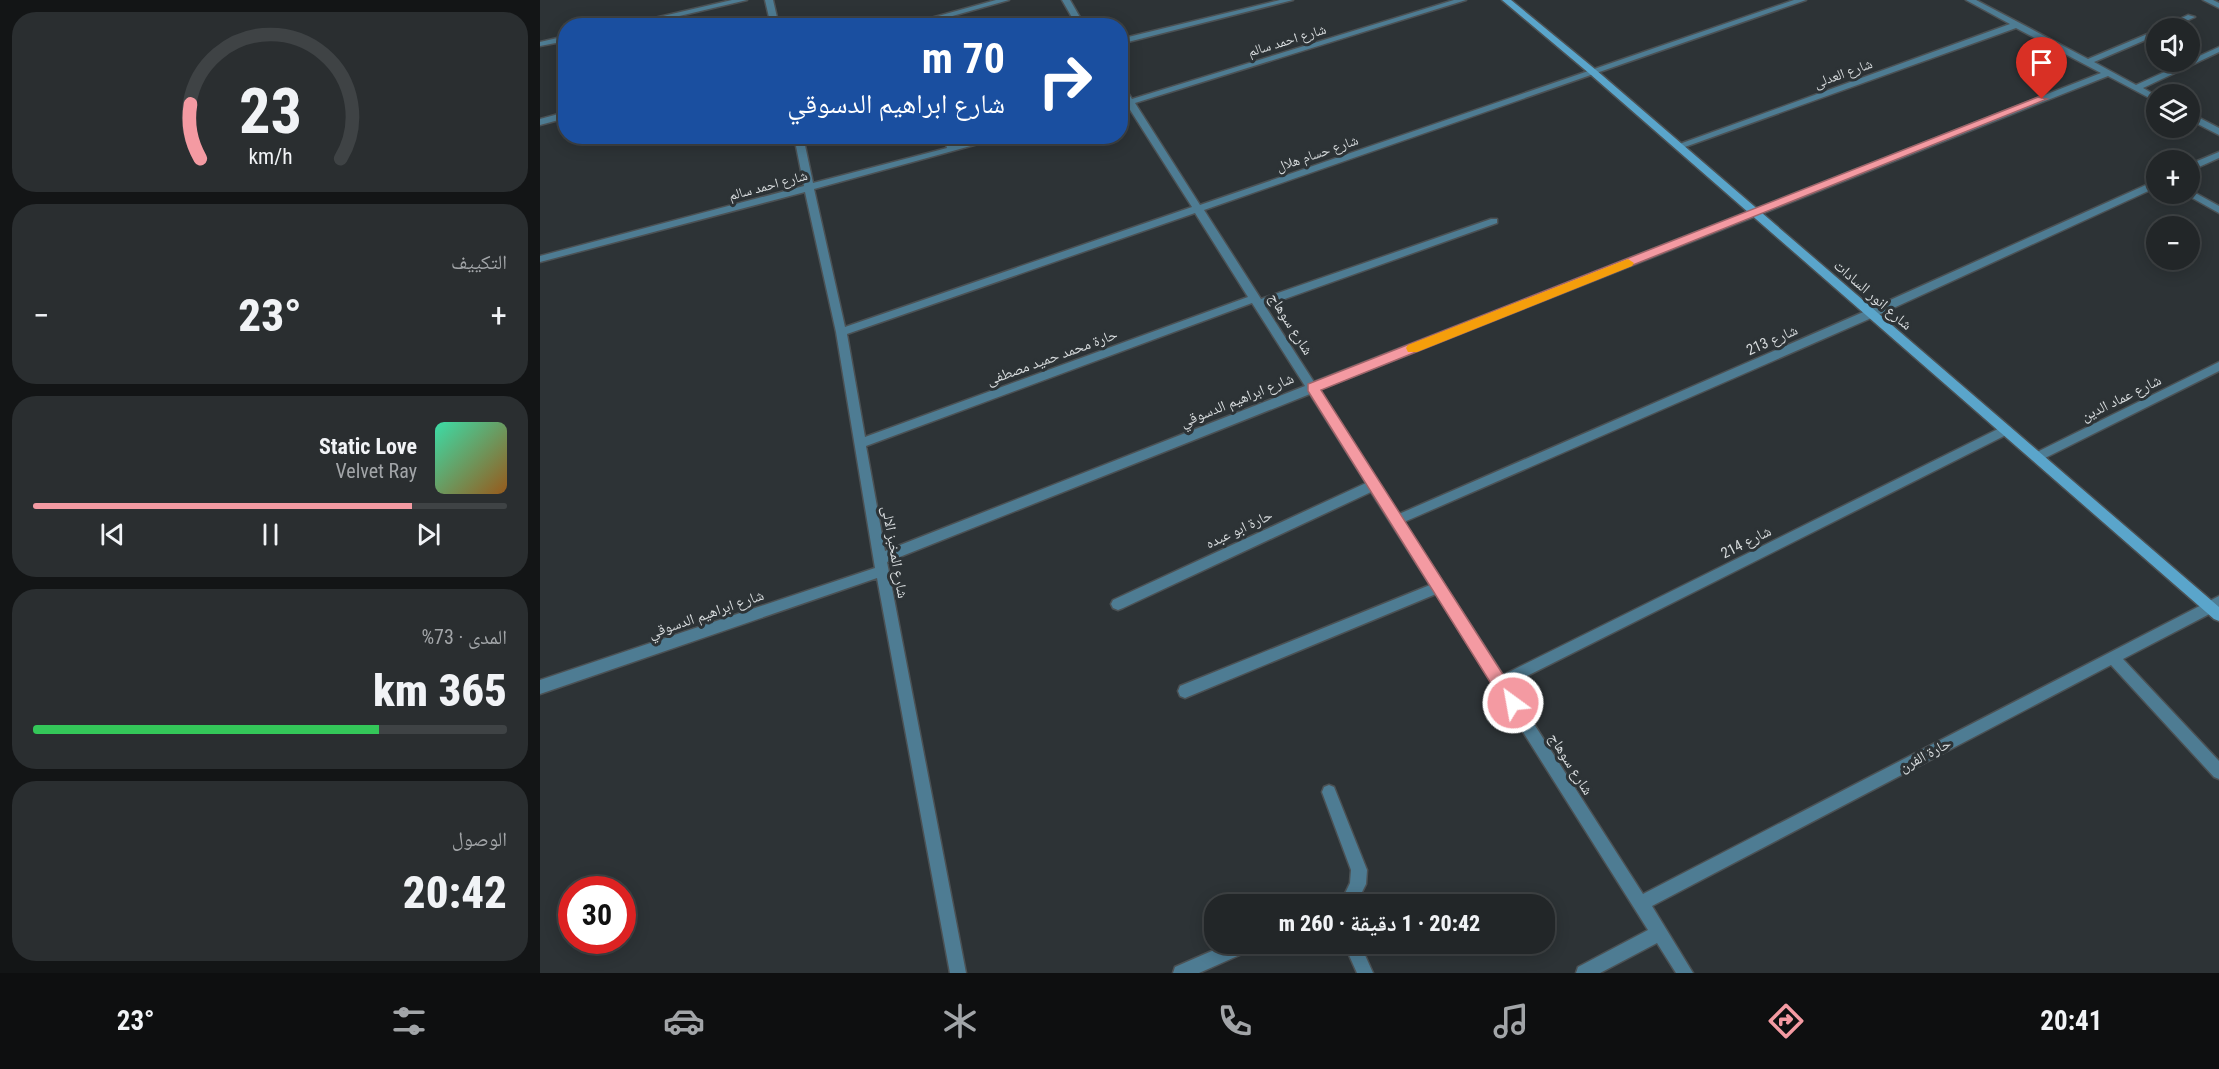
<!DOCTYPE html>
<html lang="ar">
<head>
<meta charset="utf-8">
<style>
	:root { --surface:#222628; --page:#2a2e30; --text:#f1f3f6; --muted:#a2a5a8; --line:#3f4345; --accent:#f49aa2 }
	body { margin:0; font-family:"Roboto Condensed","Noto Naskh Arabic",sans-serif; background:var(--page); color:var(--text); direction:rtl; height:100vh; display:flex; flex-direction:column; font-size:22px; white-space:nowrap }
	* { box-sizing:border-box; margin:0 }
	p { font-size:20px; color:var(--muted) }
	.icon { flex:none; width:33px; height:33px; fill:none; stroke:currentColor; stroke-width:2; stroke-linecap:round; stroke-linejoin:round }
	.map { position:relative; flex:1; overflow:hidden; direction:ltr }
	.panel { display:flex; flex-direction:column; gap:12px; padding:12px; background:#131516; width:540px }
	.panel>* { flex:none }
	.hud { position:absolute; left:18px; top:18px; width:570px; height:126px; border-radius:24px; box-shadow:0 3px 15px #0003,0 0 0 2px var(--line); direction:rtl; background:#1a4fa0; color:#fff; overflow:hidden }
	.fabs { position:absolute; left:1606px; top:18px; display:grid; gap:12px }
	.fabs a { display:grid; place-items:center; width:54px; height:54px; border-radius:50%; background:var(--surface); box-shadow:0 3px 15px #0003,0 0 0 2px var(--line); font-size:30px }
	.speed { position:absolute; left:18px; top:876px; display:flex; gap:12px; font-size:30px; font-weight:700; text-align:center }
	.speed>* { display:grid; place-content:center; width:78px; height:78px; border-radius:50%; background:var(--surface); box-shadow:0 3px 15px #0003,0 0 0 2px var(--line); line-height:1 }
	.speed .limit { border:9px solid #d22; background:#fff; color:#111 }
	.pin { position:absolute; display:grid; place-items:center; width:51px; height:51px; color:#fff; margin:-62px -26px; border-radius:50% 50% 50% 0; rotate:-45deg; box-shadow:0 0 6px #0007 }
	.pin .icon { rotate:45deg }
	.me { position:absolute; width:66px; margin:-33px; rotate:328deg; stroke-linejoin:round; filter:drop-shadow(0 0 4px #0008) }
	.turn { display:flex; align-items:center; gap:21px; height:126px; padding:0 24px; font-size:27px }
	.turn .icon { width:78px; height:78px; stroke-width:2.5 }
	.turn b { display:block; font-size:42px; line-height:51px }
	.big { font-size:45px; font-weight:800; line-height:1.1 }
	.panel .tile { flex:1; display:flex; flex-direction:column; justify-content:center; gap:9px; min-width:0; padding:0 21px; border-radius:24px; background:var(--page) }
	.panel .dial { align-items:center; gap:0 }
	.dial svg { height:156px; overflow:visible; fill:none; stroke:var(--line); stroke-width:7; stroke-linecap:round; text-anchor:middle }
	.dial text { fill:var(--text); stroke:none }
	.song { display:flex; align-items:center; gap:18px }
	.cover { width:72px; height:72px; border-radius:9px; background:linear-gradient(135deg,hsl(160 70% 55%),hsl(30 70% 35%)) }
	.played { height:6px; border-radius:3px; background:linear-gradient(90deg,var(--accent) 80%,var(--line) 80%) }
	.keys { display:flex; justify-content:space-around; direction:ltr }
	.heat { display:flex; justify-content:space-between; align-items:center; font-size:33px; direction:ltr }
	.charge { height:9px; border-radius:4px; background:linear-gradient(90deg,#34c759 73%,var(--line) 0) }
	.trip { position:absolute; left:664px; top:894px; width:351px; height:60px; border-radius:24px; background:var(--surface); box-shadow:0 3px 15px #0003,0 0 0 2px var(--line); font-weight:800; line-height:60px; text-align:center; direction:rtl }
	.dock { display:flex; height:96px; justify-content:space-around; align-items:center; background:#0e0f10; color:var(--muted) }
	.dock .icon { width:42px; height:42px }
	.dock .selected { color:var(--accent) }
	.dock b { font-size:27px; color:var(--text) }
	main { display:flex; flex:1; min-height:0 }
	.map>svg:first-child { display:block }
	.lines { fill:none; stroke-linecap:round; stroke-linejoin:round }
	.street-casing { stroke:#4b5154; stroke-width:3 }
	.secondary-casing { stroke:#4b5154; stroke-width:3 }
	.street { fill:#4e7c93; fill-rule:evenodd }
	.secondary { fill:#5aa5cb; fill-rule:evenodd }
	.route { fill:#f49aa2; stroke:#9f6469; stroke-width:1.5 }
	.slow { fill:#f59e0b }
	.labels { text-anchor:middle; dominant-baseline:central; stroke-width:6; stroke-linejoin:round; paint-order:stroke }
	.far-street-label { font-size:14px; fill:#d6dadc; stroke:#2d3336 }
	.street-label { font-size:15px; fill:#d6dadc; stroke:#2d3336 }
</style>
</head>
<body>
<main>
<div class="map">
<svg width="1679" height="973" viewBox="0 0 1679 973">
	<rect width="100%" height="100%" fill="#2d3336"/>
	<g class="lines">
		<defs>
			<path id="street" d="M 192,0 L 207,0 L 97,26 L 80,26 Z
				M 225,0 L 233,0 L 239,26 L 231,26 Z
				M 456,0 L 469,0 L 377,26 L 362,26 Z
				M 522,0 L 530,0 L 545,26 L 537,26 Z
				M 740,0 L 753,0 L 580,44 L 580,39 Z
				M 914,0 L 926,0 L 595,103 L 660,205 L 1254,0 L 1266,0 L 664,210 L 721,299 L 951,219 L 957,219 L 957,223 L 725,306 L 774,382 L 1561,73 L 1476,28 L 1142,148 L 1139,149 L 1134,146 L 1470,24 L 1426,0 L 1436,0 L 1548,59 L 1617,30 L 1617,35 L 1554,62 L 1596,85 L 1679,47 L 1679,52 L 1603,88 L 1617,96 L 1617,102 L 1568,76 L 779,390 L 859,514 L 1328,310 L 1617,180 L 1617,187 L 1336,316 L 864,522 L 963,675 L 1462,427 L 1470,427 L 1472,430 L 1470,433 L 969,685 L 1103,894 L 1679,596 L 1679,609 L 1583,659 L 1679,761 L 1679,779 L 1674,777 L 1571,665 L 1112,906 L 1153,973 L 1136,973 L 1117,943 L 1060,973 L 1036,973 L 1038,967 L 1108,930 L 896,594 L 645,698 L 640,696 L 638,691 L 640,686 L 890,585 L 831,492 L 583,608 L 578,610 L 573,608 L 571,604 L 573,600 L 826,483 L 770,394 L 347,562 L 426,973 L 410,973 L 337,578 L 0,694 L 0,680 L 335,568 L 296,332 L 265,192 L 0,262 L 0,256 L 264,186 L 254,136 L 263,136 L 273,183 L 407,148 L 403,136 L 412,136 L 415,146 L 451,136 L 467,136 L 274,189 L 305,327 L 652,207 L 587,105 L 580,107 L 580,102 L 585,101 L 580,95 L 580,85 L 583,85 L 592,99 ZM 655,213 L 708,297 L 325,437 L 307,334 ZM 712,303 L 765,386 L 345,551 L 326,446 Z
				M 1663,0 L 1673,0 L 1679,3 L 1679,8 Z
				M 1648,15 L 1655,17 L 1631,28 L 1621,28 Z
				M 26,36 L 26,41 L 0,46 L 0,42 Z
				M 26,112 L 26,118 L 0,125 L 0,119 Z
				M 1650,113 L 1679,128 L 1679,135 L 1650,120 Z
				M 1679,152 L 1679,158 L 1650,171 L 1650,164 Z
				M 1650,190 L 1679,206 L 1679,213 L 1647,195 L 1646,194 L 1650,194 Z
				M 1679,362 L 1679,371 L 1501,460 L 1493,460 L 1491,457 L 1493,454 Z
				M 789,785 L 794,787 L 827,870 L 826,884 L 816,904 L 800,904 L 810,883 L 811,870 L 782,792 L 784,787 Z
				M 688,944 L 713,944 L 711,950 L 659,973 L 633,973 L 635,967 Z
				M 804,944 L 820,944 L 833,973 L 817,973 Z"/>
			<path id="secondary" d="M 962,0 L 971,0 L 1056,70 L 1679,607 L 1679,621 L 1674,619 L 1050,74 Z"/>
		</defs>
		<use href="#street" class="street-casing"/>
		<use href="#secondary" class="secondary-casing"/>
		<use href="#street" class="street"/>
		<use href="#secondary" class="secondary"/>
	</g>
	<path class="route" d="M 1498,97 L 1507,99 L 781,390 L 978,698 L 981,703 L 978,709 L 973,711 L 967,709 L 768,391 L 768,384 Z"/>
	<path class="slow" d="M 1088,259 L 1094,263 L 1092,266 L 877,352 L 868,352 L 866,348 L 868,345 Z"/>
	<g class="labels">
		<g class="far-street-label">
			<text transform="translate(747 40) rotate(-17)">شارع احمد سالم</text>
			<text transform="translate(1303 73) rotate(-20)">شارع العدلى</text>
			<text transform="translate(777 153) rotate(-19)">شارع حسام هلال</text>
			<text transform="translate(228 185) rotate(-15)">شارع احمد سالم</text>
		</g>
		<g class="street-label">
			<text transform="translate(1333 295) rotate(41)">شارع انور السادات</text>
			<text transform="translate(751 324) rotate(58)">شارع سوهاج</text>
			<text transform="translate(1232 340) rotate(-24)">شارع 213</text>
			<text transform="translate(512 357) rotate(-20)">حارة محمد حميد مصطفى</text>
			<text transform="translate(1581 398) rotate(-26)">شارع عماد الدين</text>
			<text transform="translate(697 400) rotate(-22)">شارع ابراهيم الدسوقي</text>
			<text transform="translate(699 529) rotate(-25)">حارة ابو عبده</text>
			<text transform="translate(1206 542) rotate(-27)">شارع 214</text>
			<text transform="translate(355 552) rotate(80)">شارع المخبز الالى</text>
			<text transform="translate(166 614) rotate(-19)">شارع ابراهيم الدسوقي</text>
			<text transform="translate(1385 755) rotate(-28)">حارة الفرن</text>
			<text transform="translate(1031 764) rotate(58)">شارع سوهاج</text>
		</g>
	</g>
</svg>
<div class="fabs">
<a><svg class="icon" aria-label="sound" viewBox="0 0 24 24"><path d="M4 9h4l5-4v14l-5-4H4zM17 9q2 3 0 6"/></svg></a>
<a><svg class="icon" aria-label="layers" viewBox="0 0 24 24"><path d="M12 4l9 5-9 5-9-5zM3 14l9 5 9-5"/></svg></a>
<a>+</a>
<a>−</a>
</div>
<div class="speed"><div class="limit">30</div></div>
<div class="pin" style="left:1502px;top:99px;background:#d93025"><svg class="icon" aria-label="arrive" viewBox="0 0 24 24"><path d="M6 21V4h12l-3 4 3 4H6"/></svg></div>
<svg class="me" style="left:973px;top:703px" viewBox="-20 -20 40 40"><circle r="17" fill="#f49aa2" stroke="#fff" stroke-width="3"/><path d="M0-11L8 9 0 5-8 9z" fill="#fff"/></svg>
<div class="trip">20:42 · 1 دقيقة · 260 m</div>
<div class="hud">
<div class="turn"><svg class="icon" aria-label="right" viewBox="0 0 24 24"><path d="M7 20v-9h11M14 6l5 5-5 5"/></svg><div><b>70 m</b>شارع ابراهيم الدسوقي</div></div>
</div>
</div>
<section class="panel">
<div class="tile dial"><svg viewBox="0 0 100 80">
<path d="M14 69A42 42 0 1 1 86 69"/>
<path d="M14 69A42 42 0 0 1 9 41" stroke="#f49aa2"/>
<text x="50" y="56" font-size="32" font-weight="700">23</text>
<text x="50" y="72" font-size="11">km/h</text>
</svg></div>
<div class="tile"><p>التكييف</p>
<div class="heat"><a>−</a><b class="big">23°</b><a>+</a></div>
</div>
<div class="tile">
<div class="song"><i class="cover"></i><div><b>Static Love</b><p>Velvet Ray</p></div></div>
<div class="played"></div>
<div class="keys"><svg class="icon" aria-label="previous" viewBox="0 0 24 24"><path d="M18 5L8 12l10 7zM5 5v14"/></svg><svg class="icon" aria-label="pause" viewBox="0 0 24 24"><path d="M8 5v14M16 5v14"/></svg><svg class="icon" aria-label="next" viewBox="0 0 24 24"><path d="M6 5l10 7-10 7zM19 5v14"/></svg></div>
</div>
<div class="tile"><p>المدى · 73%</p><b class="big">365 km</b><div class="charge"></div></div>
<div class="tile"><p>الوصول</p><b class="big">20:42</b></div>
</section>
</main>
<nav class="dock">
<b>20:41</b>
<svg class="icon selected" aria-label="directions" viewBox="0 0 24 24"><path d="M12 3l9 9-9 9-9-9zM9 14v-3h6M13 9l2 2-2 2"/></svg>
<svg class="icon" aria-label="music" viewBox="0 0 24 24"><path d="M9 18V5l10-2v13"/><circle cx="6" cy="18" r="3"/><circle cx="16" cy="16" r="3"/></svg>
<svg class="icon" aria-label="phone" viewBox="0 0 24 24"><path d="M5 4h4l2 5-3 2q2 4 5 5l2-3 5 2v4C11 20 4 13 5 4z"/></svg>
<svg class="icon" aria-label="climate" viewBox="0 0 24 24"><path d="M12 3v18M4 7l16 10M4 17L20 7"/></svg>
<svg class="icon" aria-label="car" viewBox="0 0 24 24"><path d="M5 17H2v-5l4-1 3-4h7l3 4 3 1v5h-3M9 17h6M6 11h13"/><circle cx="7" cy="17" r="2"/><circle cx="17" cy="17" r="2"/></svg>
<svg class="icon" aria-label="filters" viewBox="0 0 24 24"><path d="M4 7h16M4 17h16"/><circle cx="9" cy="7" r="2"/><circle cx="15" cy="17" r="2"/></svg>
<b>23°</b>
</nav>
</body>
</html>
